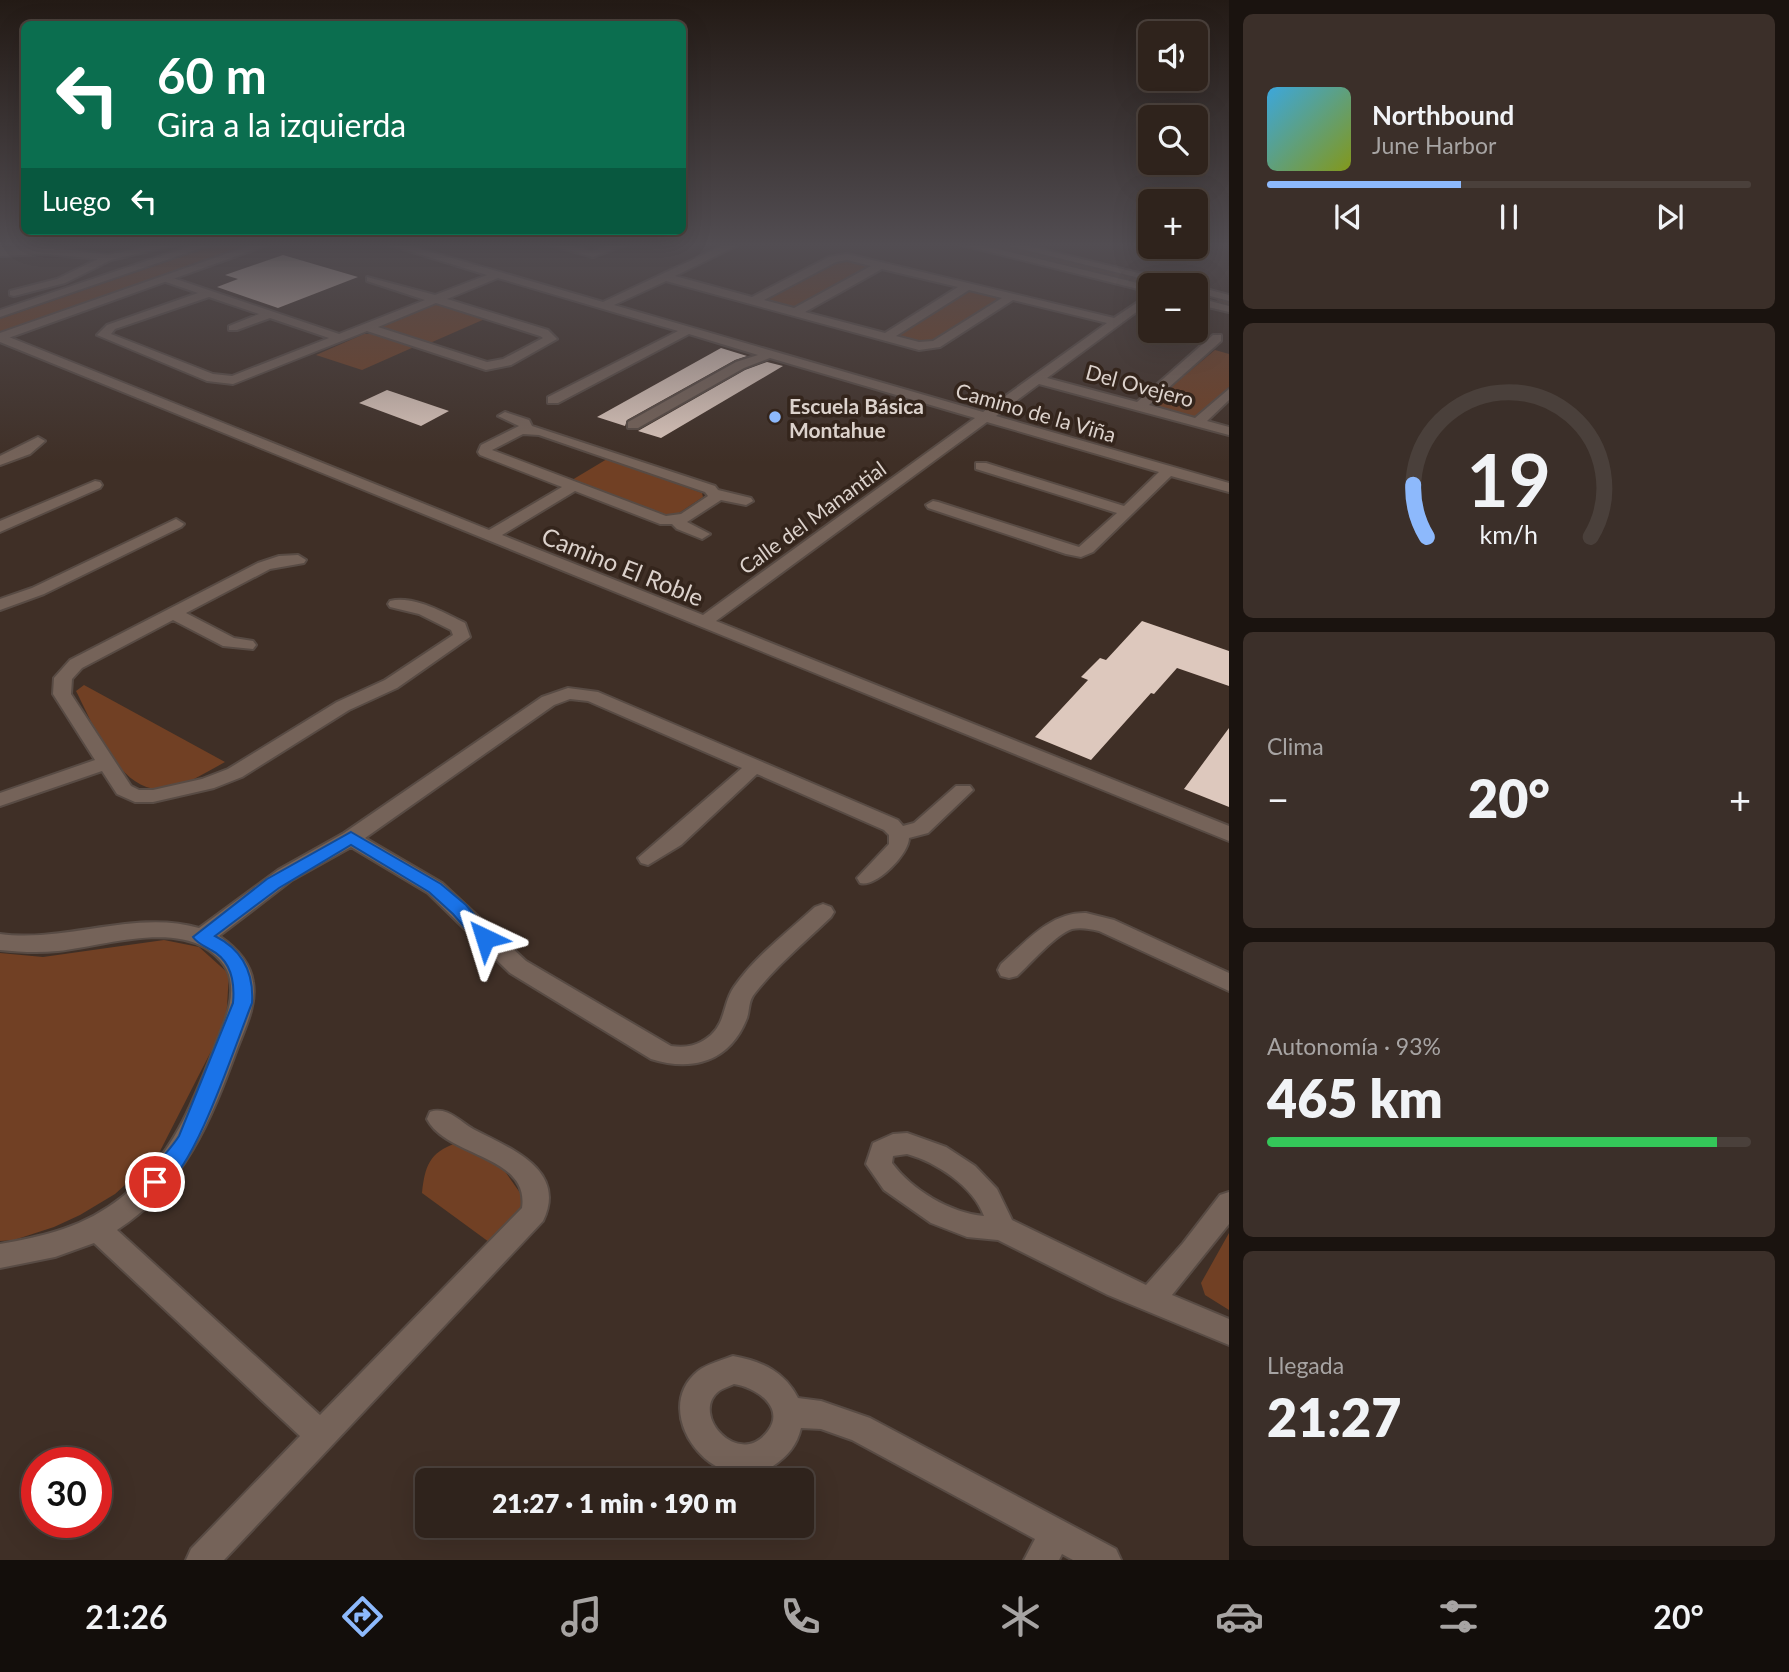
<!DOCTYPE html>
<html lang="es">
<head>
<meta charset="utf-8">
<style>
	:root { --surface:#2f231c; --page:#3b2f29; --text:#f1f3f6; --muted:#a7a4a3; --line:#4a403b; --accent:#8db9fc }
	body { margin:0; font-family:Lato,sans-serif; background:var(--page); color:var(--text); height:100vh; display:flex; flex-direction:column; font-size:26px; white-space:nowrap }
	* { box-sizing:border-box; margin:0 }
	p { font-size:23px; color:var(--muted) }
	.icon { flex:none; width:38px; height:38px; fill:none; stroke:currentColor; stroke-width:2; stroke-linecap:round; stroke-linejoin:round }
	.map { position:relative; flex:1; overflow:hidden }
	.details { display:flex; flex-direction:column; gap:14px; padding:14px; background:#1a130f; width:560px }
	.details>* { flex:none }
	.hud { position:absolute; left:21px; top:21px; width:665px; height:214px; border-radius:10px; box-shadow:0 7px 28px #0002,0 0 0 2px var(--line); background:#0b6e4f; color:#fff; overflow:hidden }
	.tools { position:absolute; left:1138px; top:21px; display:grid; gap:14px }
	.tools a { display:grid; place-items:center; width:70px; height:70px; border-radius:10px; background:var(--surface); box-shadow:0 7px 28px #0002,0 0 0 2px var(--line); font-size:35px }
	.speed { position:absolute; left:21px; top:1447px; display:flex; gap:14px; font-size:35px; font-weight:700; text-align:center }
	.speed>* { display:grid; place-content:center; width:91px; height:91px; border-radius:50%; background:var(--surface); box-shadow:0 7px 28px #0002,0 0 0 2px var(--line); line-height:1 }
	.speed .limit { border:10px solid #d22; background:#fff; color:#111 }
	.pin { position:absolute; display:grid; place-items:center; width:60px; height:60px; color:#fff; margin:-30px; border:4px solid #fff; border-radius:50%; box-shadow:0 2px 7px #0007 }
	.me { position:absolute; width:77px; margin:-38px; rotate:319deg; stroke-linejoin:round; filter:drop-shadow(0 0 5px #0008) }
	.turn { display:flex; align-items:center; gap:24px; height:147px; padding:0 21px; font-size:32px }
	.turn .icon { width:91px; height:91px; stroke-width:2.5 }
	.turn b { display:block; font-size:49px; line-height:60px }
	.then { display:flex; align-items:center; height:66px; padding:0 21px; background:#0003; gap:14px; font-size:26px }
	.big { font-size:52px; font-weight:800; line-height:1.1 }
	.details .widget { flex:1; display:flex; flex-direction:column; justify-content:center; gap:10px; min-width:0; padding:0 24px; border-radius:10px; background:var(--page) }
	.details .dial { align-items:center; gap:0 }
	.dial svg { height:182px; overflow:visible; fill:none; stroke:var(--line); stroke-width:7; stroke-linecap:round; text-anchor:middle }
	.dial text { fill:var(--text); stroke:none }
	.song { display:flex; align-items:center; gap:21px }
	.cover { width:84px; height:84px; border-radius:10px; background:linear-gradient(135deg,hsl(200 70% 55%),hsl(70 70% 35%)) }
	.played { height:7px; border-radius:4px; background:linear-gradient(90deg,var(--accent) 40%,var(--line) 40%) }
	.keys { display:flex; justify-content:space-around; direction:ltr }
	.heat { display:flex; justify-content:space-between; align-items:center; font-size:38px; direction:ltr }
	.charge { height:10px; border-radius:5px; background:linear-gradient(90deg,#34c759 93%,var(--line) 0) }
	.trip { position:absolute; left:415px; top:1468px; width:399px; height:70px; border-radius:10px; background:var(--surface); box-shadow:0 7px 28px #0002,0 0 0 2px var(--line); font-weight:800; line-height:70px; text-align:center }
	.dock { display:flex; height:112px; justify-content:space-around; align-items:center; background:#130e0b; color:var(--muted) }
	.dock .icon { width:49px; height:49px }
	.dock .on { color:var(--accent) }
	.dock b { font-size:32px; color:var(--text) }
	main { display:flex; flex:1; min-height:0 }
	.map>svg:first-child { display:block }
	.green { fill:#714024 }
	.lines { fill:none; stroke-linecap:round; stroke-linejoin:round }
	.stream { stroke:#614b3f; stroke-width:4.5 }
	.building { fill:#ddc8bd }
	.minor-casing { stroke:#584b44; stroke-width:4 }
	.tertiary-casing { stroke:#584b44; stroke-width:4 }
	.minor { fill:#756359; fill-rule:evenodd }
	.tertiary { fill:#756359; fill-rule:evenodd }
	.route { fill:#1a73e8; stroke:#114b97; stroke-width:2 }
	.poi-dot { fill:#8db9fc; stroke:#34251c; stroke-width:2.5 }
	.labels { text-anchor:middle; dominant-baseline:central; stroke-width:7; stroke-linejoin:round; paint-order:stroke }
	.far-street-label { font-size:21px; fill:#dcd2cc; stroke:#34251c }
	.far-poi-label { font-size:21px; font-weight:bold; fill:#dcd2cc; stroke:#34251c; text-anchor:start }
	.street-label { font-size:24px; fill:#dcd2cc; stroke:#34251c }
</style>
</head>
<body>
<main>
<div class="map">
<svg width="1229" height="1560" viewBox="0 0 1229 1560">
	<rect width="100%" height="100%" fill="#3f2f26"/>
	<path class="green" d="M 221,243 L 263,243 L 0,334 L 0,319 Z
		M 842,260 L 874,265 L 797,308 L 767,300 Z
		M 972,288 L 1004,296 L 931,343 L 921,344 L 894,337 Z
		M 437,302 L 487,318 L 430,343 L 380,326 Z
		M 364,334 L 373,334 L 414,347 L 362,370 L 316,355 Z
		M 1215,350 L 1229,354 L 1229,387 L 1197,418 L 1149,405 Z
		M 607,459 L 702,493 L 703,497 L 676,515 L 665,515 L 572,480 Z
		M 84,685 L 225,762 C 205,773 184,787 160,789 C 119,791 92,722 76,691 Z
		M 164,940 L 199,947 L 229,974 L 226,1022 L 158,1155 L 115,1194 L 80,1215 L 54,1227 L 14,1240 L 0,1241 L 0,953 L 43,957 Z
		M 456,1143 L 504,1170 L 523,1197 L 521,1209 L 489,1242 L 422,1193 C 425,1166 429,1153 456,1143 Z
		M 1229,1233 L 1229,1310 L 1205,1295 L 1201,1283 Z"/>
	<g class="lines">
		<path class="stream" d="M 985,243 L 1161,285
			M 1219,300 L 1229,302"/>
	</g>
	<path class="building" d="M 283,255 L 358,277 L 278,308 L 217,287 L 238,279 L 225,275 Z
		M 721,348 L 747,356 L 735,360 L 627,420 L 625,426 L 597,417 Z
		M 767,362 L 783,366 L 661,438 L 638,431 L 745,370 Z
		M 387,390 L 449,411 L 421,426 L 359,403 Z
		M 1142,621 L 1229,651 L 1229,686 L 1177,668 L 1154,694 L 1151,693 L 1091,760 L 1035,737 L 1088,680 L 1081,677 L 1100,658 L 1106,660 Z
		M 1229,728 L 1229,807 L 1184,789 Z"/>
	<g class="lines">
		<defs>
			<path id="minor" d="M 22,243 L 108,255 L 162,243 L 183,243 L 111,260 L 65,283 L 14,296 L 10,295 L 10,291 L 57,279 L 98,259 L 46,254 L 0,256 L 0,250 L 31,249 Z
				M 383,243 L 400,243 L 603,302 L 728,243 L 742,243 L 675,276 L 752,297 L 829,257 L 847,254 L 1114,318 L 1150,294 L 1150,302 L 1047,378 L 1137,402 L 1213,335 L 1221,335 L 1221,341 L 1149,405 L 1195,418 L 1229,389 L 1229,400 L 1207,421 L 1229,427 L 1229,435 L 1039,384 L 996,416 L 1229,483 L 1229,492 L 1171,476 L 1093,552 L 1081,557 L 1066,554 L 928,508 L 926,505 L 933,501 L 938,502 L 1079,547 L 1117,513 L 976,469 L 976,463 L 986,463 L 1124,506 L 1159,472 L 987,422 L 716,621 L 1229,826 L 1229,841 L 0,342 L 0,334 L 4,335 L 489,530 L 562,487 L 480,455 L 478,452 L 481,445 L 519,426 L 498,416 L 505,412 L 529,420 L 532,426 L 715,486 L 718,490 L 751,498 L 753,501 L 746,505 L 721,500 L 687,522 L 710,534 L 702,539 L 677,529 L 672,524 L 660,524 L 575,491 L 502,535 L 703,615 L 975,418 L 770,358 L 744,368 L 638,428 L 628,428 L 628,422 L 736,362 L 758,355 L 689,334 L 558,403 L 548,403 L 548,397 L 678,331 L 498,278 L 447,299 L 548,330 L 557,339 L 511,365 L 486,370 L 367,331 L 233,384 L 207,381 L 97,335 L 107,325 L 198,293 L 163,281 L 162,279 L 167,276 L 339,334 L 425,300 L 367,281 L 367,277 L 435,295 L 487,275 ZM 847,260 L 871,266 L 794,308 L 764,300 L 836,262 ZM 882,269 L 958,287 L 885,333 L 805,312 ZM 666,281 L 919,350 L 940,347 L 1013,300 L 1107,323 L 983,412 L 614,305 ZM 969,290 L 1002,298 L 933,341 L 919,342 L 896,336 ZM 209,297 L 259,314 L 229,326 L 229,330 L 237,330 L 270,318 L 329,338 L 232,376 L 213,374 L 111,334 L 115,329 ZM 436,303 L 540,336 L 543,338 L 503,359 L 487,362 L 378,327 ZM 523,434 L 539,435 L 705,492 L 708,496 L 681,514 L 666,516 L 492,450 Z
				M 542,243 L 562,243 L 592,251 L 615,243 L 631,243 L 593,257 Z
				M 997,243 L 1017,243 L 1187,285 L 1168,285 Z
				M 1195,286 L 1229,295 L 1229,301 L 1195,292 Z
				M 38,437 L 45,441 L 30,454 L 0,465 L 0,456 Z
				M 95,481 L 100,482 L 102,485 L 100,488 L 0,532 L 0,521 Z
				M 176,519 L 184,524 L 181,527 L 44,594 L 0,610 L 0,599 L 32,588 Z
				M 298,555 L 306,560 L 304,563 L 270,569 L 186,613 L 234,638 L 253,641 L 256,645 L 253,649 L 223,646 L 173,620 L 82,668 L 72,679 L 71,694 L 131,786 L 139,790 L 153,790 L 202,779 L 228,769 L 337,702 L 385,680 L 453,635 L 451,630 L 419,614 L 390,607 L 388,604 L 390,601 C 414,595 444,613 465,623 L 470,637 L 397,688 L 349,710 L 242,777 L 214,788 L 153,802 L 135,802 L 117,794 L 102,771 L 0,806 L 0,793 L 95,760 L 53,694 L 54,678 L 70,660 L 258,563 L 279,556 Z
				M 568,688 L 598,692 L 898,820 L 903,826 L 914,823 L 956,786 L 970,786 L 973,790 L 928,833 L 909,838 C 909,854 876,888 860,883 L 857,878 L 889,844 L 889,835 L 884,830 L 757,774 L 681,845 L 648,865 L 641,863 L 638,858 L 742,768 L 588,701 L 570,699 L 554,705 L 365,838 L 442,883 L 526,961 L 671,1046 C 687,1048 698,1046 711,1035 C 726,1021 723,1003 734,987 C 755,956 788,932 815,907 L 823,904 L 831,907 L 834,912 L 831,917 C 805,942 777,965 755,993 C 748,1001 750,1009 747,1018 C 730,1062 692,1072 651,1059 L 510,973 L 428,893 L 351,847 L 292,880 L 219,936 C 235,947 250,961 253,982 C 257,1005 245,1028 237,1049 C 211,1120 184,1187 117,1230 L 320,1415 L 522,1208 C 530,1155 446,1157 427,1119 L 430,1112 C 447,1106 459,1121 473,1129 C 509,1148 568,1169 543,1221 L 224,1560 L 186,1560 L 191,1549 L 300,1436 L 94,1243 L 55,1257 L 0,1268 L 0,1244 C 46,1236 84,1227 122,1197 C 172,1158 193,1103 215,1046 C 223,1025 235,1002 230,979 C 228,966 216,954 204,947 C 165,925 101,946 58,951 C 39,953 19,952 0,950 L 0,934 C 66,943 136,909 199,928 L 278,870 L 344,833 L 542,697 Z
				M 1086,913 L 1114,920 L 1229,973 L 1229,991 L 1099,931 C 1091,929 1081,927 1072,929 C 1056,934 1030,964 1017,976 L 1009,978 L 1001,976 L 998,970 L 1001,964 C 1026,942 1050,912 1086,913 Z
				M 907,1133 L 946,1147 L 975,1166 L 997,1189 L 1012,1220 L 1146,1285 L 1183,1243 L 1220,1195 L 1229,1192 L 1229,1224 L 1172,1295 L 1229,1319 L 1229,1345 L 1108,1295 L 998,1240 L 967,1237 L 931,1223 L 884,1190 L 866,1164 L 873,1143 L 893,1134 ZM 907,1154 C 936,1162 973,1186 984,1216 C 950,1213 912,1190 892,1163 L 893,1156 Z
				M 733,1356 C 762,1361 785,1372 798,1398 L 821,1401 L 870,1418 L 1116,1549 L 1121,1560 L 1073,1560 L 1062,1554 L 1059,1560 L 1024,1560 L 1035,1539 L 852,1440 L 821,1429 L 801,1428 C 797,1445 788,1456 773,1466 C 715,1502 647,1412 698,1371 C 707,1364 722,1360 733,1356 ZM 734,1384 C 755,1387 786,1407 768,1431 C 739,1470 689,1414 719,1391 C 723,1388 730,1386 734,1384 Z"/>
			<path id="tertiary" d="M 200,243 L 216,243 L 0,317 L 0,310 Z
				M 257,243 L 273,243 L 0,341 L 0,333 Z
				M 954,243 L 973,243 L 1150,286 L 1150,292 Z
				M 1195,297 L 1229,306 L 1229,312 L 1195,304 Z"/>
		</defs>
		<use href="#minor" class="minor-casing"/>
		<use href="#tertiary" class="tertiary-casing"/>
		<use href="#minor" class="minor"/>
		<use href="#tertiary" class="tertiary"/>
	</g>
	<linearGradient id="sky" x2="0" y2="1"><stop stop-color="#231a15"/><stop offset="0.53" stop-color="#524d52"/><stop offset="1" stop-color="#524d52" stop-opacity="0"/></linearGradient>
	<rect width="1229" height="462" fill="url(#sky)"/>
	<path class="route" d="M 351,832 L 441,884 L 466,905 L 494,938 L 491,943 L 478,943 L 453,914 L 429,892 L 351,845 L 279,888 L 215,936 C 243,950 254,973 252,1003 C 235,1045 197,1165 163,1188 C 158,1192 153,1190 148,1189 L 145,1182 C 153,1165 169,1152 179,1136 L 233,1003 C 235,982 232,961 211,950 C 204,946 197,943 193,937 L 267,879 Z"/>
	<circle class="poi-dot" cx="775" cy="417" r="7"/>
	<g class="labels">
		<g class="far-street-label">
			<text transform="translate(1140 385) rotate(15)">Del Ovejero</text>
			<text transform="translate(1036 412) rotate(16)">Camino de la Viña</text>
			<text transform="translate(812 517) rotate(-36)">Calle del Manantial</text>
		</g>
		<g class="far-poi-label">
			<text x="789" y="405">Escuela Básica<tspan x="789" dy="24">Montahue</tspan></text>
		</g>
		<g class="street-label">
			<text transform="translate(623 566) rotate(22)">Camino El Roble</text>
		</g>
	</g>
</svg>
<div class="tools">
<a><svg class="icon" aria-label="sound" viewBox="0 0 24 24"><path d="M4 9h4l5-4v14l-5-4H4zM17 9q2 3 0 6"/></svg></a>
<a><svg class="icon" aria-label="search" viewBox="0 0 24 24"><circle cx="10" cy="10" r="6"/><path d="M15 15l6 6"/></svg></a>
<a>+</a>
<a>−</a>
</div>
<div class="speed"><div class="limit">30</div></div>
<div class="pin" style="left:155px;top:1182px;background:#d93025"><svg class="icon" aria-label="arrive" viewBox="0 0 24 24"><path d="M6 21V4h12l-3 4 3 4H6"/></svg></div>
<svg class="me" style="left:485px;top:938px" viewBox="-20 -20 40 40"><path d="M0-17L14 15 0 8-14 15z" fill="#1a73e8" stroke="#fff" stroke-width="4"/></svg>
<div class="trip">21:27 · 1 min · 190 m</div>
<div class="hud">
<div class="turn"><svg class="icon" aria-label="left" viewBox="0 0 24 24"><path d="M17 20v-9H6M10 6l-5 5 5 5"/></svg><div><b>60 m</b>Gira a la izquierda</div></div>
<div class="then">Luego<svg class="icon" aria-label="left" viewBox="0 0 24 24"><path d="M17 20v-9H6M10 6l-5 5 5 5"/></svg></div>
</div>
</div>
<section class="details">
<div class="widget">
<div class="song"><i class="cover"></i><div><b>Northbound</b><p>June Harbor</p></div></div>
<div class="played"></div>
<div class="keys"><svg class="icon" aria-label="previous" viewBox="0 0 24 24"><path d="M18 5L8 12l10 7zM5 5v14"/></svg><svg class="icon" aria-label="pause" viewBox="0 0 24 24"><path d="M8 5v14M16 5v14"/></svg><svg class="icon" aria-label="next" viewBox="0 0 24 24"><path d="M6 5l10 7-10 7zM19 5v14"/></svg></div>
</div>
<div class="widget dial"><svg viewBox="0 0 100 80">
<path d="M14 69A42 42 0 1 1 86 69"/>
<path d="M14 69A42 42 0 0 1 8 46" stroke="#8db9fc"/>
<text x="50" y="56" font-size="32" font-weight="700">19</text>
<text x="50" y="72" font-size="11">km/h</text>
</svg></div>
<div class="widget"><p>Clima</p>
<div class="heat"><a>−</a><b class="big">20°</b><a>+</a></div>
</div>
<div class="widget"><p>Autonomía · 93%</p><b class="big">465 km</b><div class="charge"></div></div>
<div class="widget"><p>Llegada</p><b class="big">21:27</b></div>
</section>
</main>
<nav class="dock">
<b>21:26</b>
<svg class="icon on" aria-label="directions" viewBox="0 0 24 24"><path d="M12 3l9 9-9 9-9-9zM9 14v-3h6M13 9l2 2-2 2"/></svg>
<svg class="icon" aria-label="music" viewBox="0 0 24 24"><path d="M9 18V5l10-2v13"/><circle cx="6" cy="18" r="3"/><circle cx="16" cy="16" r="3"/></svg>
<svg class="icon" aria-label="phone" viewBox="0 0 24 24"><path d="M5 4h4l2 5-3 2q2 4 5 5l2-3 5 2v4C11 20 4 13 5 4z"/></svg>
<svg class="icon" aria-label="climate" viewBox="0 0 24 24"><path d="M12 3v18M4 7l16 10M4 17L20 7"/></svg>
<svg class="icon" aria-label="car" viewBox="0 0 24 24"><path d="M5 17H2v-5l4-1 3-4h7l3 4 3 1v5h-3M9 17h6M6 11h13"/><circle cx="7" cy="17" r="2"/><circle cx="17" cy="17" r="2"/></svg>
<svg class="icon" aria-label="filters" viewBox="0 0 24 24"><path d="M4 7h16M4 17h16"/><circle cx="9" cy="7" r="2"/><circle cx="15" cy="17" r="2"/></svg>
<b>20°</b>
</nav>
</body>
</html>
